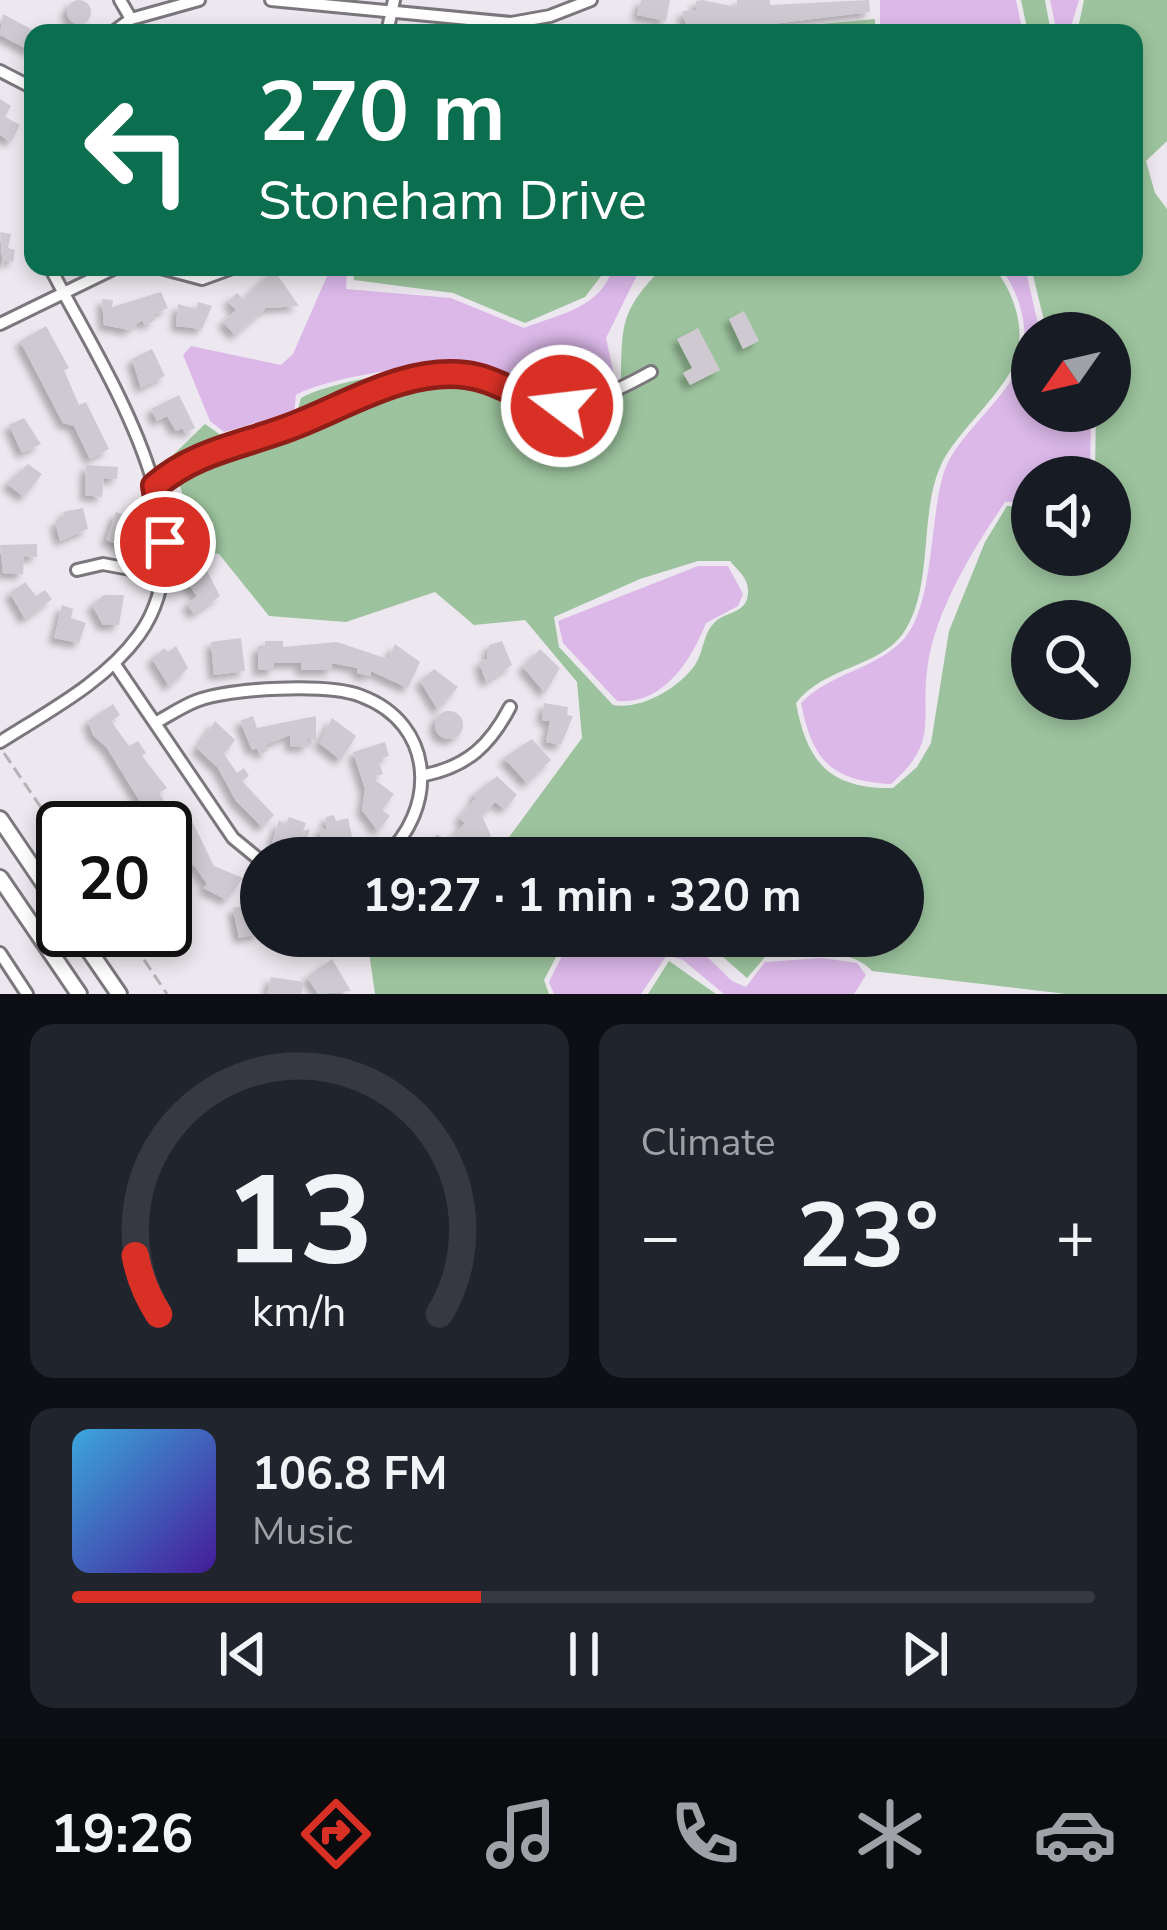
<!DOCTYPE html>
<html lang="en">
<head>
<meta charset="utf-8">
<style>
	:root { --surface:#171b24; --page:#20242c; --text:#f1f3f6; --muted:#9ea1a6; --line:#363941; --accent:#d93025 }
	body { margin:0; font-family:"Nunito Sans",sans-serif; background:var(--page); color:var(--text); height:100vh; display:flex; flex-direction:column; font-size:45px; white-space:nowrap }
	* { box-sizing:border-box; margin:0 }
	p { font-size:39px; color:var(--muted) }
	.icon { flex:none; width:66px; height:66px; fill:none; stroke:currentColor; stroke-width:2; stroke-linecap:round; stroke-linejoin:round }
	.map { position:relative; height:994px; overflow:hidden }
	.drawer { display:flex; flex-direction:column; gap:30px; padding:30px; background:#0d0f14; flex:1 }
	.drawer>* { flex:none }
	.banner { position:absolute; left:24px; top:24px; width:1119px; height:252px; border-radius:24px; box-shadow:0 6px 18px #0003; background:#0b6e4f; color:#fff; overflow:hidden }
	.needle { width:78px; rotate:236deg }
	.tools { position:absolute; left:1011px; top:312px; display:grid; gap:24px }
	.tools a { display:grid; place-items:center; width:120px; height:120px; border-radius:50%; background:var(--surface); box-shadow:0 6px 18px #0003; font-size:60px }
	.speed { position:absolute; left:36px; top:801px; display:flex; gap:24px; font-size:60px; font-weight:700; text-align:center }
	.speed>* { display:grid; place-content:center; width:156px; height:156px; border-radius:50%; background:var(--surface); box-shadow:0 6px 18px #0003; line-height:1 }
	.speed .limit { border:6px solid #111; border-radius:18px; background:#fff; color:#111 }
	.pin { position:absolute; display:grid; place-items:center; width:102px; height:102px; color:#fff; margin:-51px; border:6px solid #fff; border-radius:50%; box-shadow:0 3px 12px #0007 }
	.me { position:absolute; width:132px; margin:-66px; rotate:285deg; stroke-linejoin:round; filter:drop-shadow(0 0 9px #0008) }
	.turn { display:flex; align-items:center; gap:42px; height:252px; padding:0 36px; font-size:54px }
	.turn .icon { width:156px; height:156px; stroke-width:2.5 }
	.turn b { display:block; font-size:84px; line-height:102px }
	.big { font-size:90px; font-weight:700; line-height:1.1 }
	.drawer .card { flex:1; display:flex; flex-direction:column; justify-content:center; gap:18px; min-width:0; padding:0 42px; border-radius:24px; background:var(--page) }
	.drawer .dial { align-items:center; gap:0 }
	.dial svg { height:312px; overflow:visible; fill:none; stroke:var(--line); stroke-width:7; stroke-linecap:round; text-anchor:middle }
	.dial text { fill:var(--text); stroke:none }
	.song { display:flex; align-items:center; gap:36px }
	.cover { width:144px; height:144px; border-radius:18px; background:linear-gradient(135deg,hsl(200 70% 55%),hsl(260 70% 35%)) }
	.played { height:12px; border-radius:6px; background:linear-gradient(90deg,var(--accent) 40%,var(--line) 40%) }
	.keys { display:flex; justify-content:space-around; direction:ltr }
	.heat { display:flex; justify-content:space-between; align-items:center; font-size:66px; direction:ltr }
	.drawer .tiles { flex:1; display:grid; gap:30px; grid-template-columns:1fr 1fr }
	.card:last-child { grid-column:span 2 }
	.trip { position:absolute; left:240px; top:837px; width:684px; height:120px; border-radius:60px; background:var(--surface); box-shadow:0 6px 18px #0003; font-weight:700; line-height:120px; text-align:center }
	.tabs { display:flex; height:192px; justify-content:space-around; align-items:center; background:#090b0e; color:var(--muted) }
	.tabs .icon { width:84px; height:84px }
	.tabs .active { color:var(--accent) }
	.tabs b { font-size:54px; color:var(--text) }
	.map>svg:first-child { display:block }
	.green { fill:#9cc39d; fill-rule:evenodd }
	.water { fill:#dbb8e8 }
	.building { fill:#cfcad1; filter:url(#shadow) }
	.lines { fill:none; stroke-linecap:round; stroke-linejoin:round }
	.minor-casing { stroke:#7b777d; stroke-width:16 }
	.major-casing { stroke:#7b777d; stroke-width:20 }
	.path { stroke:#b5b1b6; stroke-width:3; stroke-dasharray:12 6; stroke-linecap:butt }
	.minor { stroke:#fff; stroke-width:10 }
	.major { stroke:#fff; stroke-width:14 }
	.route-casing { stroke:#8d1f18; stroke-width:30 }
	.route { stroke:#d93025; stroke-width:21 }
</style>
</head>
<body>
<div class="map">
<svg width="1167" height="994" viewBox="0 0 1167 994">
	<defs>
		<filter id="shadow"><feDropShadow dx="-5.5" dy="5.5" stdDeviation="3" flood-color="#0004"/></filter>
	</defs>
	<rect width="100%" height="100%" fill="#ede8ef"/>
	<path class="green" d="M 1021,0 L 1045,0 L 1051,33 L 1028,33 Z
		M 1084,0 L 1167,0 L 1167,141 L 1146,161 L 1155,193 L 1167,209 L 1167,994 L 1066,994 L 872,971 C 850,945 796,953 765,957 L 747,978 L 699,936 L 903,936 L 903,858 L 487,858 L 504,844 L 582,738 L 577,682 L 525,620 L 474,625 L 435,592 L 346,622 L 269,616 L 219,554 L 183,548 L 182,493 L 171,457 L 205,424 L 222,436 L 296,416 L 301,398 C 329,382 427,364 458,373 C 492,383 520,404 557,403 C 578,403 601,392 621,386 C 622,325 619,312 663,267 L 994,267 C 1012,291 1024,321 1018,352 C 1012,387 956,431 941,465 C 918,515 935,589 902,635 C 876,668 824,667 796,703 C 807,762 829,789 893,788 L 917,767 L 931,743 L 949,631 L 985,542 L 1007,506 L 1032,506 L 1032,555 L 1110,555 L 1110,477 L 1095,477 L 1096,411 L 1110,411 L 1110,333 L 1047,333 L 1031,267 L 1134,267 L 1134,33 L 1077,33 ZM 698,561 L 730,561 C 738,571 749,578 748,593 C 747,614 726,611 715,622 C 703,633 704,652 695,665 C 678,689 640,710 613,705 L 559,647 L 554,617 L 640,579 ZM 1032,621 L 1110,621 L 1110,699 L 1032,699 Z
		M 875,19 L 875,33 L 723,33 Z
		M 352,267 L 608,267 L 585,297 L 525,323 L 453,293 L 354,280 Z
		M 379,936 L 567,936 L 544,980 L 549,994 L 375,994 L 368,945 Z
		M 669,961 L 716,994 L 648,994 Z"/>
	<path class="water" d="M 880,0 L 1016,0 L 1023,33 L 885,33 L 880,31 Z
		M 1050,0 L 1079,0 L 1069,33 L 1057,33 Z
		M 331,267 L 347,267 L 346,289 L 451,298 L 524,328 C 562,313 601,308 613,267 L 641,267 L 606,338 L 614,375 L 607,385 C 582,393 552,406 526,395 C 502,385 485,372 458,367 C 424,362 326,378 296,395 L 294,412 L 224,432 L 210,421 L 183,355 L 191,346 L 281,365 L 293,354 Z
		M 1000,267 L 1025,267 L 1040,333 L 1032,333 L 1032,411 L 1091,411 L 1090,477 L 1032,477 L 1032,501 L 1005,502 C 974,548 936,609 928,664 C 919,721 941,740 891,784 C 831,781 812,760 801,703 C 830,673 874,670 903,640 C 935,606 929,514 945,469 C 959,432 1016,391 1023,354 C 1029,325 1018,290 1000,267 Z
		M 698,566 L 728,566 L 743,594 L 738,606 L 706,623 C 691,661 663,705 617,701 L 563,643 L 558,621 Z
		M 572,936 L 686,936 L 732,981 L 746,987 L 765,962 L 822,958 L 857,963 L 866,975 L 854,994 L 724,994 L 683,960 L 667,955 L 641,994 L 554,994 L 549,982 Z"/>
	<path class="building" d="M67 12a12 12 0 1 1 24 0a12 12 0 1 1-24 0Z
		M 641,0 L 670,0 L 666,21 L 637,15 Z
		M 702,0 L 736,7 L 737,0 L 770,0 L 770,5 L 869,0 L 870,12 L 746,27 L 703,24 L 704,29 L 688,31 L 682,11 L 696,10 L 696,1 Z
		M 3,14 L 33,30 L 33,52 L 0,35 Z
		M 0,99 L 11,106 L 5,117 L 20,125 L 11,142 L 0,135 Z
		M 0,232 L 11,234 L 8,248 L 15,250 L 13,262 L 5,260 L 3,266 Z
		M 274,270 L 299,306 L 266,308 L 235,335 L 223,322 L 236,310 L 228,301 L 237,293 L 243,299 Z
		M 161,292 L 168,308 L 153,315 L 155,320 L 145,325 L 142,320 L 129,330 L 104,325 L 102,299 L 113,300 L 112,307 Z
		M 198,302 L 212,306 L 202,329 L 176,326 L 178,304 L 196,309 Z
		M 744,311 L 759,341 L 743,349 L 729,319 Z
		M 46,326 L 69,368 L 64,370 L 79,405 L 86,402 L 109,449 L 90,459 L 74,426 L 63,423 L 20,341 Z
		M 698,328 L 720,370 L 690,385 L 683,373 L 692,368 L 677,339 Z
		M 152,349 L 165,376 L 141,388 L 132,359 Z
		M 179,395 L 195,428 L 185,433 L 183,428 L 176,431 L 167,416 L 157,421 L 151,409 Z
		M 24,418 L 41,444 L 22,453 L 9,425 Z
		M 28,464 L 42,474 L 24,497 L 7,484 Z
		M 86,465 L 118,467 L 117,479 L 104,478 L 102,497 L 85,495 Z
		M 83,508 L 88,529 L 60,541 L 55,521 L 64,519 L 63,512 Z
		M 116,512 L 137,519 L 133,550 L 106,540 Z
		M 37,544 L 37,557 L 24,556 L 23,574 L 3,573 L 0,545 Z
		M 206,569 L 220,596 L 194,614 L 187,604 L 197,596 L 187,582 Z
		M 25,582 L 36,596 L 45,590 L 52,599 L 25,619 L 10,593 Z
		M 104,595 L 124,595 L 119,625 L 103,625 L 92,605 Z
		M 62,605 L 73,609 L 71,618 L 86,623 L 79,643 L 54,638 Z
		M 241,638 L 245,671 L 214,675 L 211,642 Z
		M 265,641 L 283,641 L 283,647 L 337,642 L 388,659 L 395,644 L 420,662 L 408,688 L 371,671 L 370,676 L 357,673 L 358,668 L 332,663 L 332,670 L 301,670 L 301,663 L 274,663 L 274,670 L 258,670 L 258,646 L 265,646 Z
		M 502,641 L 512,665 L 486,682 L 479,662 L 487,659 L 489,645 Z
		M 176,646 L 188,668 L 169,686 L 152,659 L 164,648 L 168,652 Z
		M 540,649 L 560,668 L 545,693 L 523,667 Z
		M 434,669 L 458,687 L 438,710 L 420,681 Z
		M 544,703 L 568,707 L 567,715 L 573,716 L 561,745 L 546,742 L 550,721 L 542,720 Z
		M 113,704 L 120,715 L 111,721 L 129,746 L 138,741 L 146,753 L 142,756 L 167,788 L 159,793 L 181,827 L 191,819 L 214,866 L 243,878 L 227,900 L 203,888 L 207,884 L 196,868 L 173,848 L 165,828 L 149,816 L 107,748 L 93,735 L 88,721 Z
		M435 725a14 14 0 1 1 28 0a14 14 0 1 1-28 0Z
		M 253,716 L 257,728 L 316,716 L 316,742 L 308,737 L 308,747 L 290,746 L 290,735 L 265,745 L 268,751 L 260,754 L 257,748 L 252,750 L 240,721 Z
		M 332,718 L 356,736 L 341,760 L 319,743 Z
		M 215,721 L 235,740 L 224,754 L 237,773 L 244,768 L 249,776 L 242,781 L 274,815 L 262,827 L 236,801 L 218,768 L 197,748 Z
		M 532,739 L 551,760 L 527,783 L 504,758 Z
		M 385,742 L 389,756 L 378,759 L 383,774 L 371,777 L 394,794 L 382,810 L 390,816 L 378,831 L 362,810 L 365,789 L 353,752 Z
		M 497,776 L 517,795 L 505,809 L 495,802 L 482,816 L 491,836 L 480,848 L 471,841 L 456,858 L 418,858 L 437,834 L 449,841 L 465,823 L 459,818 L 476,798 L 473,795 Z
		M 334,815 L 336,821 L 348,818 L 354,846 L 324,853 L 319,827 L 326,830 L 326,817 Z
		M 289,817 L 306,823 L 303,831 L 310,829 L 305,846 L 286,840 L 284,847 L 272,843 L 279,820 L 285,826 Z
		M 261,903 L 259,934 L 239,938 L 233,908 Z
		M 332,959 L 351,991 L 318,994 L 307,977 Z
		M 271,977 L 304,982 L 301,994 L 267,994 Z"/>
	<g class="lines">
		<defs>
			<path id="minor" d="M 120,0 L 131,19
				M 271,0 L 511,23 L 550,16 L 591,0
				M 112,33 L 131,19 L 199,0
				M 387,33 L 394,0
				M 0,71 L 33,88
				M 33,189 L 33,205
				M 157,267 L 202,279 L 235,267
				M 0,324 L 117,267
				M 155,486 C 195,451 240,446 288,428 C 347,406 398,374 462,375 C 482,376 504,390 522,398 C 566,418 613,393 651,372
				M 77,570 L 103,564 L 162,575
				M 114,663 L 233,838 L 261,861
				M 155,723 C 168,716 181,707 196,701 C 229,688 327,683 361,696 C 436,724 438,810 383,858
				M 0,742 C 47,712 105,682 139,635 C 215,530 99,364 50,267
				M 425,775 C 468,766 490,745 510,707
				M 295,937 L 295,936
				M 0,953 L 27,994"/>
			<path id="major" d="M 0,819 L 63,912
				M 0,878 L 79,994
				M 75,930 L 119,994"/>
		</defs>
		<use href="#minor" class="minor-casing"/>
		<use href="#major" class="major-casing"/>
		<path class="path" d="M 4,753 L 63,840
			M 124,930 L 167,994"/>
		<use href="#minor" class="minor"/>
		<use href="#major" class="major"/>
	</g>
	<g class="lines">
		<defs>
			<path id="route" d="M 165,542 L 155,486 C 198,449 247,445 298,424 C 351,403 406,368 466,375 C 500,379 526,404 562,406"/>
		</defs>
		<use href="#route" class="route-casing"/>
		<use href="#route" class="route"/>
	</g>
</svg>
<div class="tools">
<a><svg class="needle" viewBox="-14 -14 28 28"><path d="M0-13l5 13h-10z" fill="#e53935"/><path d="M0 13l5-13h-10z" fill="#9ea1a6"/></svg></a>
<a><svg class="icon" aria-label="sound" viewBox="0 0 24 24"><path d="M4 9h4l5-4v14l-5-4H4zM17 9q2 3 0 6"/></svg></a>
<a><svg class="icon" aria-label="search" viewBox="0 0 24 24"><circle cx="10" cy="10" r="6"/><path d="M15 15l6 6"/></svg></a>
</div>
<div class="speed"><div class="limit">20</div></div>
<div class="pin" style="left:165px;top:542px;background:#d93025"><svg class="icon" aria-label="arrive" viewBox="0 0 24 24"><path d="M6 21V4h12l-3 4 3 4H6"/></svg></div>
<svg class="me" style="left:562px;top:406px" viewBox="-20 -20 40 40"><circle r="17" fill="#d93025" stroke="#fff" stroke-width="3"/><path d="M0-11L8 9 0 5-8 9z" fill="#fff"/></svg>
<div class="trip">19:27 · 1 min · 320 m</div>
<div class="banner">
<div class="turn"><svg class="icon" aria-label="left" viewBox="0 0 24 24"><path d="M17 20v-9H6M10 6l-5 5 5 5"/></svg><div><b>270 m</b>Stoneham Drive</div></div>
</div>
</div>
<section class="drawer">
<div class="tiles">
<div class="card dial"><svg viewBox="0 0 100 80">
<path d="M14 69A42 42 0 1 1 86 69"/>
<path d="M14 69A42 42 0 0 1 8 54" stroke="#d93025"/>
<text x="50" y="56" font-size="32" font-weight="700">13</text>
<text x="50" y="72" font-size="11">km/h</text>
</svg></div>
<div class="card"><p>Climate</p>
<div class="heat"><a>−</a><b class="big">23°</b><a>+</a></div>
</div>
<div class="card">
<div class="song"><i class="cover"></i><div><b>106.8 FM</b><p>Music</p></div></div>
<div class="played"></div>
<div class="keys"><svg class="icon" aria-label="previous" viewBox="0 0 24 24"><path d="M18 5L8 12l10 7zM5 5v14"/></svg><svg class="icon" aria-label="pause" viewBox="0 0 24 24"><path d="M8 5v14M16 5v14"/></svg><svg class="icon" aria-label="next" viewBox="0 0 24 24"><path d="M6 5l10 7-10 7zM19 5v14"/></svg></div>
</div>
</div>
</section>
<nav class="tabs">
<b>19:26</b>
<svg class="icon active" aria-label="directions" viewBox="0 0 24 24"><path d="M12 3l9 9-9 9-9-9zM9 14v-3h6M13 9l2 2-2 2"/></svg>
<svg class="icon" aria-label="music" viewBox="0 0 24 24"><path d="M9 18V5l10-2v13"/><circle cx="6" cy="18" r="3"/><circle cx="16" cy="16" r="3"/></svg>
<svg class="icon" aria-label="phone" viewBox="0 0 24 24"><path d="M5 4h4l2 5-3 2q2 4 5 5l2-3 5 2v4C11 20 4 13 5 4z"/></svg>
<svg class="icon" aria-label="climate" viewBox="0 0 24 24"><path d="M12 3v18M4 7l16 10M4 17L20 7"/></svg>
<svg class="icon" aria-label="car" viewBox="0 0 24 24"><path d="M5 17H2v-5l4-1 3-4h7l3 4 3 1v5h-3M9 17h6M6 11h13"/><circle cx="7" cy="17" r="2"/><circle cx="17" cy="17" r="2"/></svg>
</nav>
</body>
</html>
